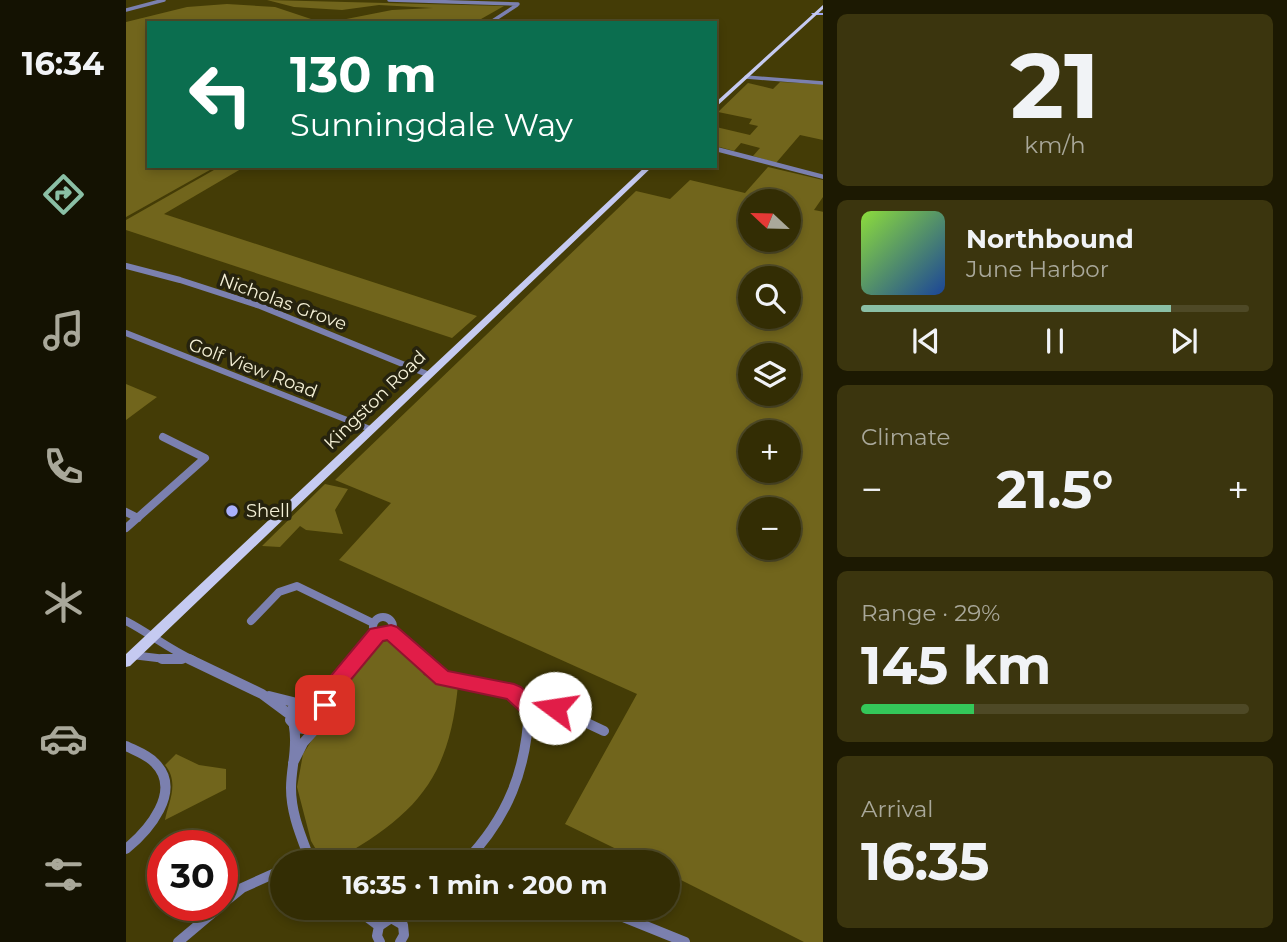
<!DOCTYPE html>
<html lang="en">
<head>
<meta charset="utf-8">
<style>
	:root { --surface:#332d04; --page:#3b350e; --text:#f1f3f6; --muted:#a9a89a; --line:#4e4926; --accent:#8abfa5 }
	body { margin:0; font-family:Montserrat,sans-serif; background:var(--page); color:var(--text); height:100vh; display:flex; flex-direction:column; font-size:26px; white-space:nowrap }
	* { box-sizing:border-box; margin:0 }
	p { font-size:23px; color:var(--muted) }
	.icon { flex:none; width:38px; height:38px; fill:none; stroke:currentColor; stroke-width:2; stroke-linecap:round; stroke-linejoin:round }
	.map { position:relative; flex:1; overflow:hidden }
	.details { display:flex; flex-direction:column; gap:14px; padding:14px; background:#1c1902; width:464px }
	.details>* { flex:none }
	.top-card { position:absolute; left:21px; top:21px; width:570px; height:147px; border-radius:0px; box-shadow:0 4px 10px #0003,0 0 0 2px var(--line); background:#0b6e4f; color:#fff; overflow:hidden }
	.needle { width:46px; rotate:292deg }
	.buttons { position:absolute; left:612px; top:189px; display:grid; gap:14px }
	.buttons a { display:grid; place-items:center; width:63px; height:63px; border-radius:50%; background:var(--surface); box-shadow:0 4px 10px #0003,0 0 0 2px var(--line); font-size:35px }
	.speed { position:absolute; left:21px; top:830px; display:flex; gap:14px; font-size:35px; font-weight:700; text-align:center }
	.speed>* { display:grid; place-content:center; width:91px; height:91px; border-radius:50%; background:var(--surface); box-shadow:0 4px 10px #0003,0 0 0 2px var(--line); line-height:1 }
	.speed .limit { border:10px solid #d22; background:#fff; color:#111 }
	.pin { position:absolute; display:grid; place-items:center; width:60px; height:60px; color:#fff; margin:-30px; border-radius:14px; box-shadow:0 4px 10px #0006 }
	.me { position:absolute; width:77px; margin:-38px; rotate:284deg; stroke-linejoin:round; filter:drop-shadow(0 0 5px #0008) }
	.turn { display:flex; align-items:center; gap:24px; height:147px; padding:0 28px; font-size:32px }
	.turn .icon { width:91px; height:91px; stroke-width:2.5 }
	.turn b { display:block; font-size:49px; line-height:60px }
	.big { font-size:52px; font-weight:700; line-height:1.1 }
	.details .card { flex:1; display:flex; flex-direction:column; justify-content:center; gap:10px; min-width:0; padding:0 24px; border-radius:10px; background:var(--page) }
	.details .dial { align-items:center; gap:0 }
	.dial b { font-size:91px; line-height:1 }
	.song { display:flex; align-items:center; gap:21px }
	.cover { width:84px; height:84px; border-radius:10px; background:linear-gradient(135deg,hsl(90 70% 55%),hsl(220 70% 35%)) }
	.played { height:7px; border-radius:4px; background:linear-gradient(90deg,var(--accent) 80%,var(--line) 80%) }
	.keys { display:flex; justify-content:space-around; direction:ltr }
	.heat { display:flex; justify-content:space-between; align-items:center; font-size:38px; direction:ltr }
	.charge { height:10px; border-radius:5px; background:linear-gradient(90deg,#34c759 29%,var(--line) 0) }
	.trip { position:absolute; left:144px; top:850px; width:410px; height:70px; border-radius:35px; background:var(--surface); box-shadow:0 4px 10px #0003,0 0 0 2px var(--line); font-weight:700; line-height:70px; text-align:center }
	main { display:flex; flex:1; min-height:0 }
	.menu { display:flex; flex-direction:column; width:126px; justify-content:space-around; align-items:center; background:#141202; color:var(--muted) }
	.menu .icon { width:49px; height:49px }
	.menu .selected { color:var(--accent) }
	.menu b { font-size:32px; color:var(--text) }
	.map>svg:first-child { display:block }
	.green { fill:#71651c; fill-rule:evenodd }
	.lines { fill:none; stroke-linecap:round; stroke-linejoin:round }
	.minor-far4 { stroke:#7b80af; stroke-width:3.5 }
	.minor-far3 { stroke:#7b80af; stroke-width:4.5 }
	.minor-far2 { stroke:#7b80af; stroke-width:6 }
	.minor-far1 { stroke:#7b80af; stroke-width:8 }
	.minor { stroke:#7b80af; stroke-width:10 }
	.secondary { fill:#9fa6f1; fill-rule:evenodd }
	.primary { fill:#c5caf1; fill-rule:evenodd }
	.route { fill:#e11d48; stroke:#92132f; stroke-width:2 }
	.poi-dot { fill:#a9b0fc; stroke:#26230e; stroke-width:2.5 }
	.labels { text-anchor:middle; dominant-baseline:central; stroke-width:7; stroke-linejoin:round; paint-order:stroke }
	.street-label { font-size:18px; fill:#f5f1d7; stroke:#26230e }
	.poi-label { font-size:18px; fill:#f5f1d7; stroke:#26230e; text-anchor:start }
</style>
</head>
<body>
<main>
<nav class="menu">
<b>16:34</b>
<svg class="icon selected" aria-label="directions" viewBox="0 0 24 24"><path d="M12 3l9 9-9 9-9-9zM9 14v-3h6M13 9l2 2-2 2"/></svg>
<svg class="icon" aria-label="music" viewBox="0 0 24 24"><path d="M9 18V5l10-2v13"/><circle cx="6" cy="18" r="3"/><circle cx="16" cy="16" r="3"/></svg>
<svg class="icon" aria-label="phone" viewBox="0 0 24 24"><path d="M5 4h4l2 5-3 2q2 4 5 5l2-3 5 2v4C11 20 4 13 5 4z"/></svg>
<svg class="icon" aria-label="climate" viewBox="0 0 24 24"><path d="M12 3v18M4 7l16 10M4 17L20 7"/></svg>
<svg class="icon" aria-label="car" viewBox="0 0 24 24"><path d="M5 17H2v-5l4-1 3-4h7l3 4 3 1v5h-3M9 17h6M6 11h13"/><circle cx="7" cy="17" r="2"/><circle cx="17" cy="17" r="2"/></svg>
<svg class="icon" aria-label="filters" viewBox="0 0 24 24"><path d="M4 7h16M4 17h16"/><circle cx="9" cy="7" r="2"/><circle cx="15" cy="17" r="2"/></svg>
</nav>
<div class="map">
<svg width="698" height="942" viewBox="0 0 698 942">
	<rect width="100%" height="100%" fill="#443c06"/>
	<path class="green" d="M 141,0 L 378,6 L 348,23 L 200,23 L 266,10 L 307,8 L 253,5 L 216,10 L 168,7 Z
		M 101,4 L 149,7 L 197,23 L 23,23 L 23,166 L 91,166 L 0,217 L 0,22 L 61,7 Z
		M 654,82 L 697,84 L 697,140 L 674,135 L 650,163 L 627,156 L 634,148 L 615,143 L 608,151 L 590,146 L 590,127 L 624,135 L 632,126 L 623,124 L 626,119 L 592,112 L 622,83 L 647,89 Z
		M 95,166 L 120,166 L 38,214 L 351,316 L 326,338 L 0,230 L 0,220 Z
		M 642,167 L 697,180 L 697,197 L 688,210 L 698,212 L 697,942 L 678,942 L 541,873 L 541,863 L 519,863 L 439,824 L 511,694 L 213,560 L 265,503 L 209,480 L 510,191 L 544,199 L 564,180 L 619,193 ZM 625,201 L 663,201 L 663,240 L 625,240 ZM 625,278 L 663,278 L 663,317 L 625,317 ZM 625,355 L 663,355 L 663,394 L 625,394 ZM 625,432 L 663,432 L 663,471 L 625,471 ZM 625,509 L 663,509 L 663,548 L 625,548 Z
		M 0,384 L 31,397 L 0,420 Z
		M 199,484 L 222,489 L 209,510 L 217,534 L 180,530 L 174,526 L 154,547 L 136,546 Z
		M 266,640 L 285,654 L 298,675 L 319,684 L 332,685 C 323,782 288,816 205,863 L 198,863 L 185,841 L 171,787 L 177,754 L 191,732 L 203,722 L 210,694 L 252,643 Z
		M 50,754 L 73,765 L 100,769 L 100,789 L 39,820 C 42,803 54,783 39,765 Z"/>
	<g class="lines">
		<path class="minor-far4" d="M 263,0 L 392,4
			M 0,10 L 38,0
			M 365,22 L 391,5
			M 620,77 L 698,83"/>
		<path class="minor-far3" d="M 590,149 L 698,177"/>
		<path class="minor-far2" d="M 0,266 L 54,280 L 134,306 L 301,374
			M 0,333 L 244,429"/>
		<path class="minor-far1" d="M 0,512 L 12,518
			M 0,528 L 79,458 L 37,437
			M247 627a10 10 0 1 1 20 0a10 10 0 1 1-20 0Z
			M 0,621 C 23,633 43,649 67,660
			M 125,621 L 153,592 L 171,586 L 247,623
			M 265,632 L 295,660
			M 6,655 L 48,660 L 60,658
			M 229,660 L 251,634"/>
		<path class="minor" d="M 36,659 L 56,659
			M 63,659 L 136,694 L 163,714
			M 293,659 C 300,665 307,672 315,676 C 346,693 371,678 403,707 C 401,769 382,818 338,863
			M 143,696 L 171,703
			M 188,699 L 210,684 L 231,659
			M 403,707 L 429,708 L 478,731
			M 168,727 C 172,748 165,767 165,788 C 165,815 176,838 185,863
			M 0,746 C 10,751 22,755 29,763 C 57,791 22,831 0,849
			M 167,763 L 177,743 L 201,716 C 200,702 190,699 177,700 L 166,709 L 164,720 L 171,728 L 186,730
			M 96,904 L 116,888 L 156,870
			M 229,908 L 253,926
			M 475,908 L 559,942
			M 275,921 L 289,908
			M 52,942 L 96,905
			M 254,942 L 251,936 L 253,926 L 265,918 L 277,925 L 278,935 L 274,942"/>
		<path class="secondary" d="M 685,13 L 698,13 L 698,15 L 687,15 Z"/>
		<path class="primary" d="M 698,4 L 698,8 L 590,107 L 590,102 Z
			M 520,166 L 527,166 L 4,666 L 0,667 L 0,654 Z"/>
	</g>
	<path class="route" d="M 265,625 L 271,627 L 322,671 L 388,684 L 395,687 L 408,699 L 436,702 L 439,708 L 436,714 L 429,716 L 403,715 L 396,713 L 381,699 L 310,684 L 261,640 L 257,641 L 217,689 L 206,711 L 199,713 L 192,711 L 189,705 L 203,678 L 244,629 Z"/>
	<circle class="poi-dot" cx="106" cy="511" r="7"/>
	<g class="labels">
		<g class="street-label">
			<text transform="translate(157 302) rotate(20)">Nicholas Grove</text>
			<text transform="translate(127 368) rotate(21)">Golf View Road</text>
			<text transform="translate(249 400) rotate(-44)">Kingston Road</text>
		</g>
		<g class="poi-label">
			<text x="120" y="511">Shell</text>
		</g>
	</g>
</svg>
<div class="buttons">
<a><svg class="needle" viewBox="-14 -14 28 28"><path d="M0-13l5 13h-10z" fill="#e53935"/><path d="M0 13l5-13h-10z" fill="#a9a89a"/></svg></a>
<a><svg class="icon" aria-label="search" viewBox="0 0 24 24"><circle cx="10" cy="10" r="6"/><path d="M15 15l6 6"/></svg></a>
<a><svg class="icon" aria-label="layers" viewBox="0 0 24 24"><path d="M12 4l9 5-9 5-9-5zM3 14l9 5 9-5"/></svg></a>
<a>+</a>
<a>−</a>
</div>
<div class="speed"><div class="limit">30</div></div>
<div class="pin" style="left:199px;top:705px;background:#d93025"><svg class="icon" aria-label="arrive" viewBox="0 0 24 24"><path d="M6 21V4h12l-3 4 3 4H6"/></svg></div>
<svg class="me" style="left:429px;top:708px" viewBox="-20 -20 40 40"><circle r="19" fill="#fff"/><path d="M0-13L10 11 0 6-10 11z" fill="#e11d48"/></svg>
<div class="trip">16:35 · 1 min · 200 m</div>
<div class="top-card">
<div class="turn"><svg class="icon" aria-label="left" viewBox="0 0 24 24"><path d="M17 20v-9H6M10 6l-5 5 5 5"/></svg><div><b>130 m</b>Sunningdale Way</div></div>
</div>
</div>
<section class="details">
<div class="card dial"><b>21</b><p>km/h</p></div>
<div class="card">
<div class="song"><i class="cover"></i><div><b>Northbound</b><p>June Harbor</p></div></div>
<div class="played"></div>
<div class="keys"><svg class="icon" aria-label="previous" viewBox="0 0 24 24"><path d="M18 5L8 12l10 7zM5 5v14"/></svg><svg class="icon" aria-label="pause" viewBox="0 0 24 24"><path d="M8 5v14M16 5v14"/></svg><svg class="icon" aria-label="next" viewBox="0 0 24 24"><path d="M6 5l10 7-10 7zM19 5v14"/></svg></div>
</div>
<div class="card"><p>Climate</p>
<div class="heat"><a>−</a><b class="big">21.5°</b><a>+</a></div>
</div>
<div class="card"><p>Range · 29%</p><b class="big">145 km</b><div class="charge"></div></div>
<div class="card"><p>Arrival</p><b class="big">16:35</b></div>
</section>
</main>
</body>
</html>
